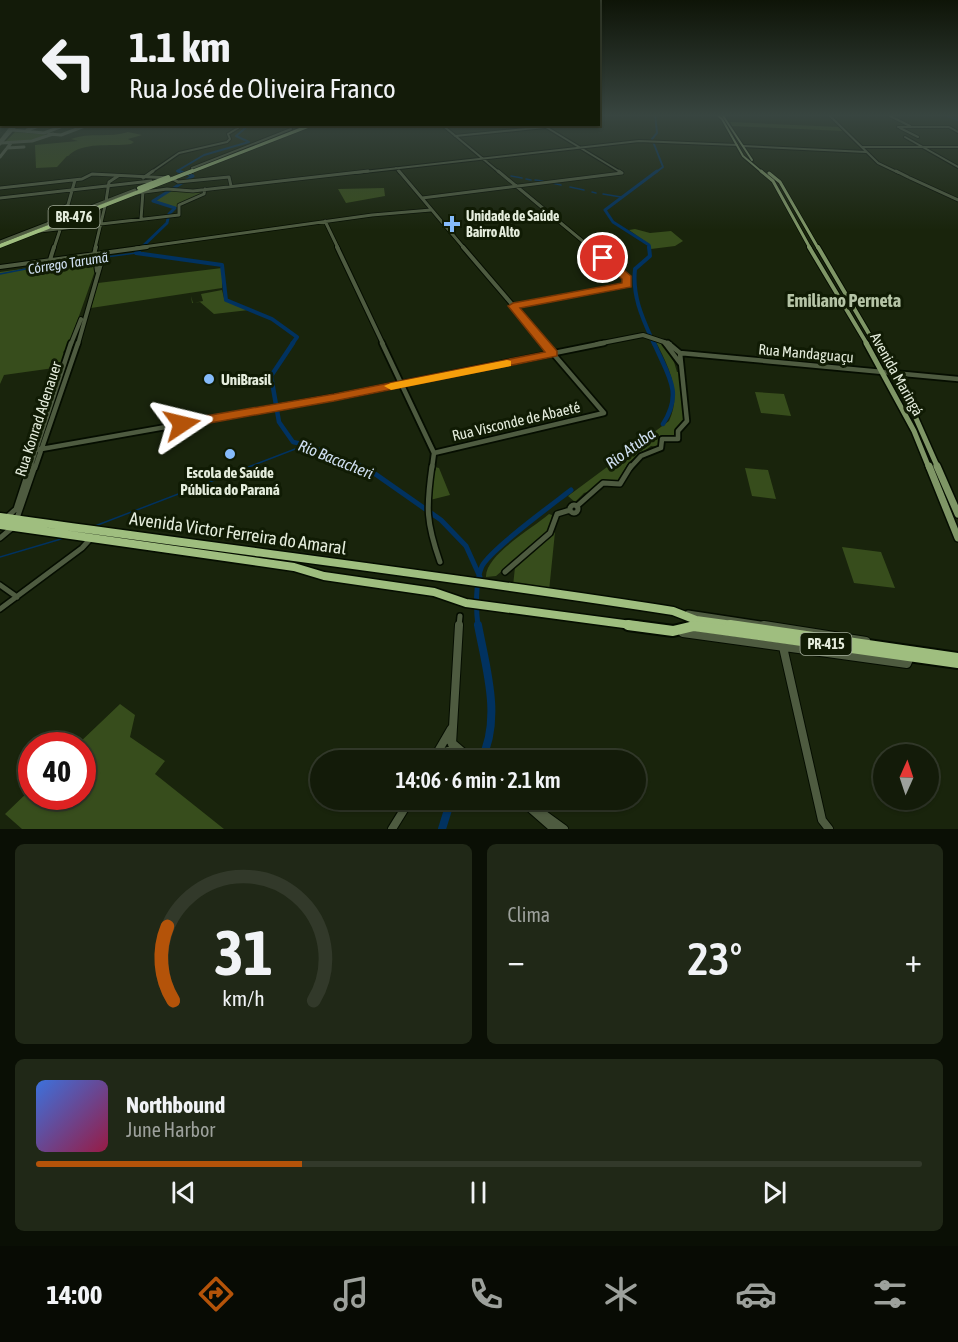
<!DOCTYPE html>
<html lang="pt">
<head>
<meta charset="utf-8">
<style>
	:root { --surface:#131b09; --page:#202817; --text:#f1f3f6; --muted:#9da19c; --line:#32392a; --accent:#b45309 }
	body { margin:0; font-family:"Asap Condensed",sans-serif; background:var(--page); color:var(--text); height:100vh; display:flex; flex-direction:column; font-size:22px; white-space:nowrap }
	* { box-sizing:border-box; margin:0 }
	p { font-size:20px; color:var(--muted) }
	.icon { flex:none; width:33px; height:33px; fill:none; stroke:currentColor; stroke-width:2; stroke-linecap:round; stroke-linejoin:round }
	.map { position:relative; height:829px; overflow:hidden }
	.side { display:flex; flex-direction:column; gap:15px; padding:15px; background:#0a0f05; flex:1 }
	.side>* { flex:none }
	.banner { position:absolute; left:0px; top:0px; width:600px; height:126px; box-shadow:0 2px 4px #0004,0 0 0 2px var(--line); background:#131b09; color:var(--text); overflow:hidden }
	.needle { width:39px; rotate:3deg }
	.buttons { position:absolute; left:873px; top:744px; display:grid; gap:12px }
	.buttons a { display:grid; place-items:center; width:66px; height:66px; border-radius:50%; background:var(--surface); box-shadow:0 2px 4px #0004,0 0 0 2px var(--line); font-size:30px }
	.speed { position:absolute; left:18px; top:732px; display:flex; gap:12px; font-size:30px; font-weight:700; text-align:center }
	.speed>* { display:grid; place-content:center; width:78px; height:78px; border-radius:50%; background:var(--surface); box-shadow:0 2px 4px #0004,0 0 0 2px var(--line); line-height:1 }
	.speed .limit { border:9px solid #d22; background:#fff; color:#111 }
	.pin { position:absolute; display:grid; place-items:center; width:51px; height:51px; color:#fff; margin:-26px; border:3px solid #fff; border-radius:50%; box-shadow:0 2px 6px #0007 }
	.me { position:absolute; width:66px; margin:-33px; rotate:80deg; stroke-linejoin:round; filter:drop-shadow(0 0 4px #0008) }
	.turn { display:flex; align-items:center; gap:21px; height:126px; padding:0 30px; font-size:27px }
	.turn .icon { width:78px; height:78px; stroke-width:2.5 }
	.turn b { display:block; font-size:42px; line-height:51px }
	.big { font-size:45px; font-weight:600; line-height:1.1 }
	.side .card { flex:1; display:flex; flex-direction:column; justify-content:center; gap:9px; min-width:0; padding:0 21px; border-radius:9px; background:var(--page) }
	.side .dial { align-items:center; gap:0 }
	.dial svg { height:156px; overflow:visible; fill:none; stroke:var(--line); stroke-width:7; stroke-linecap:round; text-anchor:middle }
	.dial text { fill:var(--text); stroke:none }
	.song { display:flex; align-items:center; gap:18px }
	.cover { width:72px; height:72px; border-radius:9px; background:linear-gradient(135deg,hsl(220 70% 55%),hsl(340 70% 35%)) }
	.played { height:6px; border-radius:3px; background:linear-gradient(90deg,var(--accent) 30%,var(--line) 30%) }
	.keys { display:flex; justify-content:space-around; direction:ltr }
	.heat { display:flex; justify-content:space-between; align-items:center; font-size:33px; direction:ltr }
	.side .tiles { flex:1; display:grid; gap:15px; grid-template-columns:1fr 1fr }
	.card:last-child { grid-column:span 2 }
	.trip { position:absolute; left:310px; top:750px; width:336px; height:60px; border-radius:30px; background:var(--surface); box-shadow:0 2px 4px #0004,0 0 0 2px var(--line); font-weight:600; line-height:60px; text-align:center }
	.menu { display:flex; height:96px; justify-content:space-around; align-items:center; background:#080b04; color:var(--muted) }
	.menu .icon { width:42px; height:42px }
	.menu .active { color:var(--accent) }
	.menu b { font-size:27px; color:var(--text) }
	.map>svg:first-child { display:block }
	.green { fill:#374d1c }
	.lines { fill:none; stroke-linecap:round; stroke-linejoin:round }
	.stream { stroke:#013260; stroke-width:1.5 }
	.river-far5 { stroke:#013260; stroke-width:2 }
	.river-far4 { stroke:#013260; stroke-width:3 }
	.river-far3 { stroke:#013260; stroke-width:4 }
	.river-far2 { stroke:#013260; stroke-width:4.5 }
	.river-far1 { stroke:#013260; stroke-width:5 }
	.river { stroke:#013260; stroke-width:8 }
	.taxiway { stroke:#56604a; stroke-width:3 }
	.runway { fill:#56604a; fill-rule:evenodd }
	.secondary-far5-casing { stroke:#050d00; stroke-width:4 }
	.secondary-far4-casing { stroke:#050d00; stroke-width:4.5 }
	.secondary-far3-casing { stroke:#050d00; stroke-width:6 }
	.secondary-far2-casing { stroke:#050d00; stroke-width:8 }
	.secondary-far1-casing { stroke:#050d00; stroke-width:8 }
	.secondary-casing { stroke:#050d00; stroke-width:10 }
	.primary-far4-casing { stroke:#050d00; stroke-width:4 }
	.primary-far3-casing { stroke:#050d00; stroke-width:4.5 }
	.primary-far2-casing { stroke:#050d00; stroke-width:6 }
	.primary-far1-casing { stroke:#050d00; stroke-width:8 }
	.primary-casing { stroke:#050d00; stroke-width:10 }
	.highway-far3-casing { stroke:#050d00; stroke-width:4.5 }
	.highway-far2-casing { stroke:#050d00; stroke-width:5 }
	.highway-far1-casing { stroke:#050d00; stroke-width:11 }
	.highway-casing { stroke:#050d00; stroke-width:14 }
	.secondary-far5 { stroke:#4e5b40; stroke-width:2 }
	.secondary-far4 { stroke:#4e5b40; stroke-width:3 }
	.secondary-far3 { stroke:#4e5b40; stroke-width:4 }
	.secondary-far2 { stroke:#4e5b40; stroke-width:4.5 }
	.secondary-far1 { stroke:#4e5b40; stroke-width:5 }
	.secondary { stroke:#4e5b40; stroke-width:8 }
	.primary-far4 { stroke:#7f9666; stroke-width:2 }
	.primary-far3 { stroke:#7f9666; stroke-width:3 }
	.primary-far2 { stroke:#7f9666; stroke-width:4 }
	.primary-far1 { stroke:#7f9666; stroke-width:5 }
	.primary { stroke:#7f9666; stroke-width:7 }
	.highway-far3 { stroke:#9fbe7f; stroke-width:3 }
	.highway-far2 { stroke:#9fbe7f; stroke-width:4 }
	.highway-far1 { stroke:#9fbe7f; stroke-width:8 }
	.highway { stroke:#9fbe7f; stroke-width:10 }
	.route { fill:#b45309; stroke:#753606; stroke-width:1.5 }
	.slow { fill:#f59e0b }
	.poi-dot { fill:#85bbfb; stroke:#101b04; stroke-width:2 }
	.labels { text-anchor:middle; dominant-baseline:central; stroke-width:6; stroke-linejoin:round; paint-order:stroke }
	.far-poi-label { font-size:14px; font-weight:bold; fill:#e4ecdc; stroke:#101b04; text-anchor:start }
	.shield { fill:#101b04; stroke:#a4ad9b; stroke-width:1.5 }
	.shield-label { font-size:14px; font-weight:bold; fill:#e4ecdc }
	.far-water-label { font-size:14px; font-style:italic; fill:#d0e0f2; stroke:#101b04 }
	.street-label { font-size:15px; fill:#e4ecdc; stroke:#101b04 }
	.poi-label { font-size:15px; font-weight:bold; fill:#e4ecdc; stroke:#101b04; text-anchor:start }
	.water-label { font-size:16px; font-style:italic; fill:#d0e0f2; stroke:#101b04 }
	.far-district-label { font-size:18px; font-weight:bold; fill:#b5c4a6; stroke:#101b04 }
	.near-street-label { font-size:18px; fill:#e4ecdc; stroke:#101b04 }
</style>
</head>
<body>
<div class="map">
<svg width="958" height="829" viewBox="0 0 958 829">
	<rect width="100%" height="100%" fill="#19240c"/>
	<path class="green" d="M 730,122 L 839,127 L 855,141 L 843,131 L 732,126 Z
		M 15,132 L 50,135 L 32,141 L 4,143 Z
		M 128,132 L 142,135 L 128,139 L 134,142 L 131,144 C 110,147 83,141 68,156 L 88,154 L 67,156 L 57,167 L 36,168 L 35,145 L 78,141 L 71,139 C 89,132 110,138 128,132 Z
		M 384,188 L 385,196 L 346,203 L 338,189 Z
		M 170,190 L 204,193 L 175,208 L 155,202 Z
		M 635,229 L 650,233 L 671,231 L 683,241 L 675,246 L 651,249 L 650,245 L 629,230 Z
		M 86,264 L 93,264 L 96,268 L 68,347 L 63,352 L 65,355 L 61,367 L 4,375 L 0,384 L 0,272 L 43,266 L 32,272 Z
		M 222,268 L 222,288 L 91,308 L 98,283 Z
		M 222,290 L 224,298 L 249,310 L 214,314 L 200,302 L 192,303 L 191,296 L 193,303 L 203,301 L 201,294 Z
		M 655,340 L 661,341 L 674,362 L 677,372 L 680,372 L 685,417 C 683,425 676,430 675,437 L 659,438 L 659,447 L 651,446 L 629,462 L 617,481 L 599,482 L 594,490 L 584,493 L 575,502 L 568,496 L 669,421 C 682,393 669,367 655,340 Z
		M 755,392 L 784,394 L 791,416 L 761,413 Z
		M 435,467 L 439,468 L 450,495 L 430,500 Z
		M 745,468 L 768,470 L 776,499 L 752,496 Z
		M 549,514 L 552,515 L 550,530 L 496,576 L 486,577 C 485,555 533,528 549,514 Z
		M 555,532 L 549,591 L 513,586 L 515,567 Z
		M 842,547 L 881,552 L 895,588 L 854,583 Z
		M 120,704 L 135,715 L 130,737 L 165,761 L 155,774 L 224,829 L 22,829 L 5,814 L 31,789 L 32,796 L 82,796 L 82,746 L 77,745 Z"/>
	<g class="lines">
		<path class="stream" d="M 511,176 L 522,178
			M 526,179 L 531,180
			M 535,180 L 543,181
			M 552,183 L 561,185
			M 570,187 L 584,190
			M 592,192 L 596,193
			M 603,194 L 621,197
			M 60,263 L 136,253
			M 0,274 L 46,265
			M 95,526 L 303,446
			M 0,557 L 61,539"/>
		<path class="river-far5" d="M 655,114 L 657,133 L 652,139 L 663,167 L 655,173
			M 943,114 L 958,120
			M 183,173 L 177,171 L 204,155 L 249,142 L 236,136 L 250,124"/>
		<path class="river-far4" d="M 141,248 L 167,223 L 169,214 L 175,208 L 153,201 L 193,176 L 178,171
			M 649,248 L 649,245 L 613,222 L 605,210 L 657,171"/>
		<path class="river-far3" d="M 143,247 L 136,253 L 222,265 L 226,300 L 272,319 L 297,337 L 292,344
			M 649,247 L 650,256 L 635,269 C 632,297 643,319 654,344"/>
		<path class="river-far2" d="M 293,343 L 271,376 L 279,422 L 293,442 L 310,446 L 364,468
			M 654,343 C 667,374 684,392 663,424"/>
		<path class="river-far1" d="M 360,466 L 371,471 L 441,520 L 466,546 L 480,577
			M 478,626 C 476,611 475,581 482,566 C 491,549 553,504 571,490"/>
		<path class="river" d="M 478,625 C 486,668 502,719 481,760
			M 442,829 L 451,800"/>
		<path class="taxiway" d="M 12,130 L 44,133
			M 27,130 L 45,124
			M 44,133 L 68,124
			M 49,134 L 61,135 L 90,124
			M 1,143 L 32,141 L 53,134
			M 7,148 L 24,147
			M 0,157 L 11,143"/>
		<path class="runway" d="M 12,124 L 19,124 L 0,146 L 0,139 Z"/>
		<defs>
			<path id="secondary-far5" d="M 828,114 L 878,163 L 899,173
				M 886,114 L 910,126
				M 441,124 L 500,173
				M 541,124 L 622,173
				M 297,127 L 301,124
				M 898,127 L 949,127 L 958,132
				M 900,128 L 918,137
				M 455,136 L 545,127
				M 905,137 L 958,167
				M 743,146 L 866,152
				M 862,147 L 958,147
				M 192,168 L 291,129
				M 396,168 L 400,173
				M 150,173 L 179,153 L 227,142 L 230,139 L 228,134 L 238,128 L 231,124
				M 355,173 L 639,141 L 737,145"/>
			<path id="secondary-far4" d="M 399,171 L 464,248
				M 498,171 L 591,248
				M 619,171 L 622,173
				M 896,171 L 908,177
				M 143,178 L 153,171
				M 910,178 L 958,200
				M 0,188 L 82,179 L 92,174 L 171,178 L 178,182 L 229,177 L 231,186
				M 137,193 L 167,189 L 193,191 L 368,171
				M 0,198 L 151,181
				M 422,198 L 622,173
				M 106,201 L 109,182 L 118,176
				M 68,205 L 68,213 L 64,213 L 65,209 L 61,209 Z
				M 66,212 L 75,180
				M 141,219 L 143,191
				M 325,221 L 338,248
				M 40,231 L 179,215 L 179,205 L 204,194 L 205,189
				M 0,242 L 135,190
				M 54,248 L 60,230
				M 95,248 L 105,206
				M 136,248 L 372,215 L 431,210"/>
			<path id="secondary-far3" d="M 54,247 L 48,266 L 84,263
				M 337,247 L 383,344
				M 463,247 L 546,344
				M 94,254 L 96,247
				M 81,264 L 96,264 L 97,271
				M 0,267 L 147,247
				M 513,306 L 627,285 L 628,279 L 589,247
				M 664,342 L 666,344
				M 71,344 L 81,319
				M 78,344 L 104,253
				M 597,344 L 643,335 L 670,344"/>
			<path id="secondary-far2" d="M 382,343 L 434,453
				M 665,343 L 680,363
				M 680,353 L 958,379
				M 36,450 L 346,395 L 604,343
				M 434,453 L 604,413 L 544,343
				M 30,468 L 71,343
				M 35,468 L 78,343
				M 432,468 L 434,453
				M 630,468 L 641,456 L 661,448 L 662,439 L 678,439 L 678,431 L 687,421 L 680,353 L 668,343"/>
			<path id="secondary-far1" d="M 432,466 C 426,508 426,522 440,562
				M570 509a4 4 0 1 1 8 0a4 4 0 1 1-8 0Z
				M 577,506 L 603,483 L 620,484 L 631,466
				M 7,517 L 16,509 L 30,466
				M 16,521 L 35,466
				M 0,538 L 12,528
				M 505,572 L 550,533 L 557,514 L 570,510
				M 0,585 L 17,597
				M 0,609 L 82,548 L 92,537
				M 688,613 L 774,626
				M 459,626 L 460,616"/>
			<path id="secondary" d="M 764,625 L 866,641
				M 683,633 L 907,664 L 910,657
				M 783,647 L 822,820 L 829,829
				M 451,742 L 472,760
				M 452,744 L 459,625
				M 437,756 L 448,751 L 460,752
				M 433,760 L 451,729
				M 521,800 L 554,829
				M 524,800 L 564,829
				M 392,829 L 410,800"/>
			<path id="primary-far4" d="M 716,114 L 722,119 L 743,156 L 763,173
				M 723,116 L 752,160"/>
			<path id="primary-far3" d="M 761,171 L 773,181 L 810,248
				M 769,173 L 780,182 L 818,248"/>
			<path id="primary-far2" d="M 809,247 L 867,344
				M 818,247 L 875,344"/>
			<path id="primary-far1" d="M 866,343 L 914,431 L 929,468
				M 874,343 L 911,407 L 938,468"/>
			<path id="primary" d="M 929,466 L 958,538
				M 937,466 L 958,514"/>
			<path id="highway-far3" d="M 188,173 L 314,124"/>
			<path id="highway-far2" d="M 139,188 L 168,177
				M 0,246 L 192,171"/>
			<path id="highway-far1" d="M 0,517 C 224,549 449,576 673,611 L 696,620 L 740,626
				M 0,525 L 294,567 L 324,576 L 434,592 L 466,603 L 639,626
				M 692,626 L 697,626"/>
			<path id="highway" d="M 628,625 L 673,631 L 694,626 L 958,663
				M 730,625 L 958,658"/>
		</defs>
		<use href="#secondary-far5" class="secondary-far5-casing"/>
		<use href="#secondary-far4" class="secondary-far4-casing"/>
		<use href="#secondary-far3" class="secondary-far3-casing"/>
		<use href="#secondary-far2" class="secondary-far2-casing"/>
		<use href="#secondary-far1" class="secondary-far1-casing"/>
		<use href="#secondary" class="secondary-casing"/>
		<use href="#primary-far4" class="primary-far4-casing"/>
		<use href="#primary-far3" class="primary-far3-casing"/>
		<use href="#primary-far2" class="primary-far2-casing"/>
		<use href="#primary-far1" class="primary-far1-casing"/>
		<use href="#primary" class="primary-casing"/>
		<use href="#highway-far3" class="highway-far3-casing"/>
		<use href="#highway-far2" class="highway-far2-casing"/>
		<use href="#highway-far1" class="highway-far1-casing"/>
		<use href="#highway" class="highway-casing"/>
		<use href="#secondary-far5" class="secondary-far5"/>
		<use href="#secondary-far4" class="secondary-far4"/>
		<use href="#secondary-far3" class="secondary-far3"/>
		<use href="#secondary-far2" class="secondary-far2"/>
		<use href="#secondary-far1" class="secondary-far1"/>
		<use href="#secondary" class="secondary"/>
		<use href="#primary-far4" class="primary-far4"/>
		<use href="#primary-far3" class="primary-far3"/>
		<use href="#primary-far2" class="primary-far2"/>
		<use href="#primary-far1" class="primary-far1"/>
		<use href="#primary" class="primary"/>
		<use href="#highway-far3" class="highway-far3"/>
		<use href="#highway-far2" class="highway-far2"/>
		<use href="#highway-far1" class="highway-far1"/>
		<use href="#highway" class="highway"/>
	</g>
	<linearGradient id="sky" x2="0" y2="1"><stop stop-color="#0e1407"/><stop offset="0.5" stop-color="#384540"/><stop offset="1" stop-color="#384540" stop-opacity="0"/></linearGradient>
	<rect width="958" height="230" fill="url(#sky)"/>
	<path class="route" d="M 600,256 L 607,256 L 631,276 L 631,287 L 520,308 L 557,351 L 557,356 L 334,401 L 182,428 L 175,424 L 182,420 L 334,394 L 545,352 L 508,306 L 513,303 L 622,283 L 622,279 L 600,260 Z"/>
	<path class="slow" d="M 507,360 L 511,361 L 511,366 L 391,390 L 384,386 L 391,383 Z"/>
	<g class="poi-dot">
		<path d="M449 215h6v6h6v6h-6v6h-6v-6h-6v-6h6z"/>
		<circle cx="209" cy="379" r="6"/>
		<circle cx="230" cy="454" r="6"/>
	</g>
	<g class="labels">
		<g class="far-poi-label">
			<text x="466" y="216">Unidade de Saúde<tspan x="466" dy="16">Bairro Alto</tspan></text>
		</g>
		<g class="shield">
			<rect x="48.5" y="206" width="51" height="22" rx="4.5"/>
			<rect x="800.5" y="633" width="51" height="22" rx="4.5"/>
		</g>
		<g class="shield-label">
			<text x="74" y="217">BR-476</text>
			<text x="826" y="644">PR-415</text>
		</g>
		<g class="far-water-label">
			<text transform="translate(68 263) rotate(-9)">Córrego Tarumã</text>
		</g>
		<g class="street-label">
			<text transform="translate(806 353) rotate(5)">Rua Mandaguaçu</text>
			<text transform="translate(897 374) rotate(61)">Avenida Maringá</text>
			<text transform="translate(38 419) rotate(-72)">Rua Konrad Adenauer</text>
			<text transform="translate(516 421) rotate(-13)">Rua Visconde de Abaeté</text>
		</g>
		<g class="poi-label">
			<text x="221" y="379">UniBrasil</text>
			<text x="230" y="472" text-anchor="middle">Escola de Saúde<tspan x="230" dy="17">Pública do Paraná</tspan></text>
		</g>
		<g class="water-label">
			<text transform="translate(630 448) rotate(-36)">Rio Atuba</text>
			<text transform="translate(336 459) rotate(22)">Rio Bacacheri</text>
		</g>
		<g class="far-district-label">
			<text x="844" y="300">Emiliano Perneta</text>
		</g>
		<g class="near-street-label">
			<text transform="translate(238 533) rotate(8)">Avenida Victor Ferreira do Amaral</text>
		</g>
	</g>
</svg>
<div class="buttons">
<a><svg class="needle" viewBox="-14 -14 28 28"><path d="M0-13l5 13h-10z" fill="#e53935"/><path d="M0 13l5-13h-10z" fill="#9da19c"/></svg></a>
</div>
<div class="speed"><div class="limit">40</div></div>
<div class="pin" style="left:603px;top:258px;background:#d93025"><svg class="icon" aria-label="arrive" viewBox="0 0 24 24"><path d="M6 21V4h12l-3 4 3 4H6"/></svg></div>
<svg class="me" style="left:182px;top:424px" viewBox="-20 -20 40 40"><path d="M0-17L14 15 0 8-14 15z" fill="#b45309" stroke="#fff" stroke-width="4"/></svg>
<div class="trip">14:06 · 6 min · 2.1 km</div>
<div class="banner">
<div class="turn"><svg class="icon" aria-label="left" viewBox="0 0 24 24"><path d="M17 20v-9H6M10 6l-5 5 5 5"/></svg><div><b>1.1 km</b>Rua José de Oliveira Franco</div></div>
</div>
</div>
<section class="side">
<div class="tiles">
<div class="card dial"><svg viewBox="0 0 100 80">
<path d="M14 69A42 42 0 1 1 86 69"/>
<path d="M14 69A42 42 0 0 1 11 31" stroke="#b45309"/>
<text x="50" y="56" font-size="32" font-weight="700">31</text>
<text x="50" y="72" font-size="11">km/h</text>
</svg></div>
<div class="card"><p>Clima</p>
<div class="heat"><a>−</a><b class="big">23°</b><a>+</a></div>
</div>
<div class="card">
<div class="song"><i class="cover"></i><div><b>Northbound</b><p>June Harbor</p></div></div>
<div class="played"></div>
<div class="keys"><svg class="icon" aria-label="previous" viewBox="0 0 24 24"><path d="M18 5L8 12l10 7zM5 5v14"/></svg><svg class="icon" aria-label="pause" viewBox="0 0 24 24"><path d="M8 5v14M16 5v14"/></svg><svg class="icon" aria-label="next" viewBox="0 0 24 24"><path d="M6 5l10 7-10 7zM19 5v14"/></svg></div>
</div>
</div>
</section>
<nav class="menu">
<b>14:00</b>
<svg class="icon active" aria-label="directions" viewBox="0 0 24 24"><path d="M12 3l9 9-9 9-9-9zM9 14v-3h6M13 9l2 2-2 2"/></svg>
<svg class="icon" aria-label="music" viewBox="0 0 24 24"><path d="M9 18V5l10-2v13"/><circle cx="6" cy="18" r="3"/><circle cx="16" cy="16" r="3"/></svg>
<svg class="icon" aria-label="phone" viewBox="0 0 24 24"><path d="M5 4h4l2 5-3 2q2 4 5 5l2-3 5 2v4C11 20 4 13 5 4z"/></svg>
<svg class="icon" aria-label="climate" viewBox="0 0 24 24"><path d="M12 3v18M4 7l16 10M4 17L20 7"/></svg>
<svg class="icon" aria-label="car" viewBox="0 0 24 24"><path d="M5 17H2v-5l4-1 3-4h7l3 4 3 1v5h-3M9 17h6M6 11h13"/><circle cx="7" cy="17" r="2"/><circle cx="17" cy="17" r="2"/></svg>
<svg class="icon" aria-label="filters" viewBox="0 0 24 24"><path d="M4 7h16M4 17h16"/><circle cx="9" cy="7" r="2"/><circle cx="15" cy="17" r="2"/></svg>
</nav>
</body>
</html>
